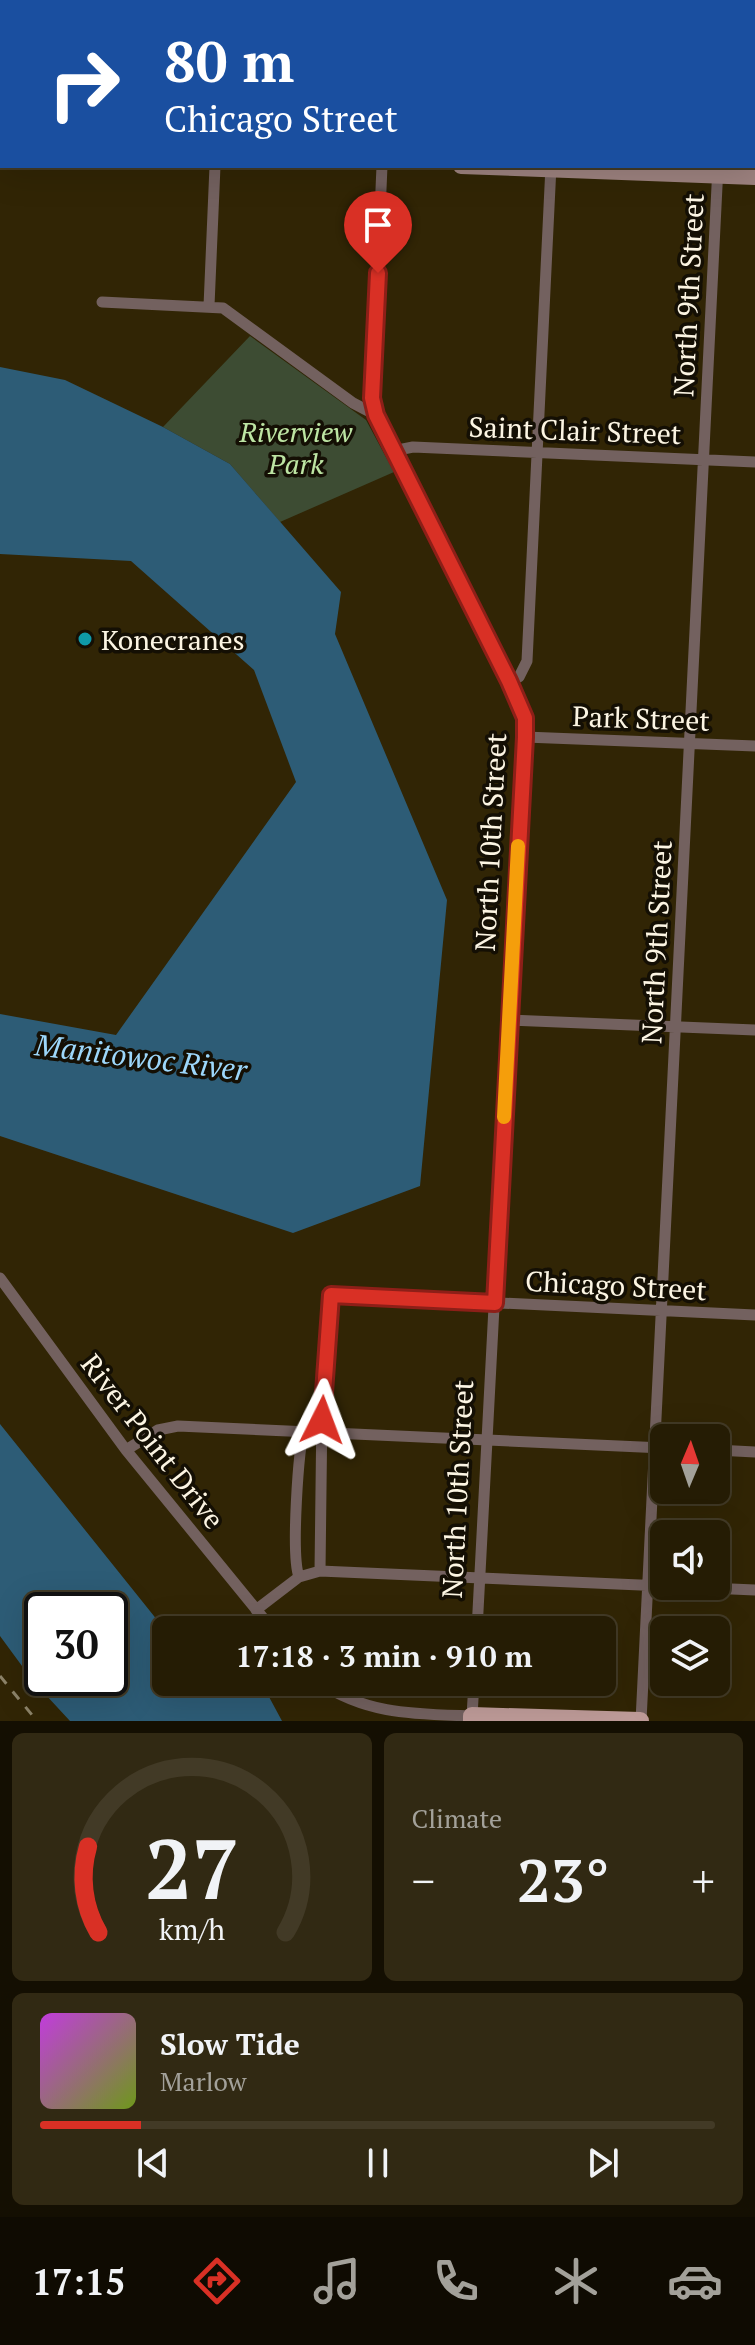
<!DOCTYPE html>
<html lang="en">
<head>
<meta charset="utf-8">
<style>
	:root { --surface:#251c04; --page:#312913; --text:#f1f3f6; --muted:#a3a19a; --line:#423a26; --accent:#d93025 }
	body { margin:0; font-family:"PT Serif",serif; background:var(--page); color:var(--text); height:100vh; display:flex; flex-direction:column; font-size:30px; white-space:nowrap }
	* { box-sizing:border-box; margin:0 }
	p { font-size:26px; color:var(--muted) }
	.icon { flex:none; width:44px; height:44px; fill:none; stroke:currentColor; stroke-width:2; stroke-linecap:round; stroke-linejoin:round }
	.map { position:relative; height:1721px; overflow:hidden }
	.side { display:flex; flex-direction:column; gap:12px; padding:12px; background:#140f02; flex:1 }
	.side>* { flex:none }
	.top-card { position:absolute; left:0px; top:0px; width:756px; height:168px; box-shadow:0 8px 32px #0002,0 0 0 2px var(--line); background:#1a4fa0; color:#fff; overflow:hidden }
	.needle { width:52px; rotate:2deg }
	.fabs { position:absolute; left:650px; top:1424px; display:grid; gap:16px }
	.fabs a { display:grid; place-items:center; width:80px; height:80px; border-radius:12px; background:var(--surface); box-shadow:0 8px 32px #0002,0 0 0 2px var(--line); font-size:40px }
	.speed { position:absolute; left:24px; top:1592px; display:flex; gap:16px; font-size:40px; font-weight:700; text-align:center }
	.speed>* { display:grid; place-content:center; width:104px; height:104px; border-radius:50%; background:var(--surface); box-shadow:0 8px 32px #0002,0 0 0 2px var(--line); line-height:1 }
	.speed .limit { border:4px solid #111; border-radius:12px; background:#fff; color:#111 }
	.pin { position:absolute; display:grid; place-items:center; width:68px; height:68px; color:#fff; margin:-82px -34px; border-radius:50% 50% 50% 0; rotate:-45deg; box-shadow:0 0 8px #0007 }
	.pin .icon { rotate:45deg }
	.me { position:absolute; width:88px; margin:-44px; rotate:3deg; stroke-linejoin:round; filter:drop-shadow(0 0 6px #0008) }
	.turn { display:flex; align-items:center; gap:28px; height:168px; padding:0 32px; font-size:36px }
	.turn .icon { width:104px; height:104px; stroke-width:2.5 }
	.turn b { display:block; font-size:56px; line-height:68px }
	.big { font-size:60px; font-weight:800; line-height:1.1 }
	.side .widget { flex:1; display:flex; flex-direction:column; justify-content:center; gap:12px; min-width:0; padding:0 28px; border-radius:12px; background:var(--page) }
	.side .dial { align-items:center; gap:0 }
	.dial svg { height:208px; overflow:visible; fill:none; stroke:var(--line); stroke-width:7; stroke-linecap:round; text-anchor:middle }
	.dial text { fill:var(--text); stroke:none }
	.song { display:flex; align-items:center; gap:24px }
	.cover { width:96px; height:96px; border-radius:12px; background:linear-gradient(135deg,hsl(290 70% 55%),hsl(80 70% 35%)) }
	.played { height:8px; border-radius:4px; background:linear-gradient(90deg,var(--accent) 15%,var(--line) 15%) }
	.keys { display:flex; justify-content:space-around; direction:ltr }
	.heat { display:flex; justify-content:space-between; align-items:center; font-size:44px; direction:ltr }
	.side .tiles { flex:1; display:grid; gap:12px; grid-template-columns:1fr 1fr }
	.widget:last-child { grid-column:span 2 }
	.trip { position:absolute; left:152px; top:1616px; width:464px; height:80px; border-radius:12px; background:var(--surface); box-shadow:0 8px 32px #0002,0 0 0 2px var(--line); font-weight:800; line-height:80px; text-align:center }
	.menu { display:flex; height:128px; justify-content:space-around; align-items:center; background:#0f0b02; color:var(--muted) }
	.menu .icon { width:56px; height:56px }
	.menu .selected { color:var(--accent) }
	.menu b { font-size:36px; color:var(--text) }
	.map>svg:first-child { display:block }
	.green { fill:#3d4c33 }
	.water { fill:#2d5c76; fill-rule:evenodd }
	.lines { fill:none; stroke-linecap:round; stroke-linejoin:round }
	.street { stroke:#73615f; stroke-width:11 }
	.secondary { stroke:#9d827f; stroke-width:16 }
	.primary { stroke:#be9b98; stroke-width:18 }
	.rail { stroke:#8c8369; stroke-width:3; stroke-dasharray:10 10; stroke-linecap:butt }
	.route-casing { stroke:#8d1f18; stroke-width:20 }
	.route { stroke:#d93025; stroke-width:14 }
	.slow { stroke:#f59e0b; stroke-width:14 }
	.culture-dot { fill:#0f9aa8; stroke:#140f04; stroke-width:3 }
	.labels { text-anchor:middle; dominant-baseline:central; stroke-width:7; stroke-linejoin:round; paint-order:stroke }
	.street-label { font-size:28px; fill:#fcf5e3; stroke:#140f04 }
	.park-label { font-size:28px; font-style:italic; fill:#bde5a3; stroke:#140f04 }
	.poi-label { font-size:28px; fill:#fcf5e3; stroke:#140f04; text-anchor:start }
	.water-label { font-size:30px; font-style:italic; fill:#9dd7fa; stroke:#140f04 }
</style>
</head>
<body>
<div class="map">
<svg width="755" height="1721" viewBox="0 0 755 1721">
	<rect width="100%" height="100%" fill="#312505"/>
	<path class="green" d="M 250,336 L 366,420 L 394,472 L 280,522 L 230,464 L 163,427 Z"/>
	<path class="water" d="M 0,367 L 65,380 L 163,427 L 230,464 L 341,592 L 335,634 L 447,900 L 420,1186 L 293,1233 L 0,1136 L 0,1014 L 116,1035 L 296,782 L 254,670 L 131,561 L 0,554 Z
		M 0,1424 L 166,1631 L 166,1682 L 261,1682 L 282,1721 L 70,1721 L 33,1681 L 0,1636 ZM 42,1610 L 110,1610 L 110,1678 L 42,1678 Z"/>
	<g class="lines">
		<path class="street" d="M 54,2 L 54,0
			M 222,2 L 223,0
			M 391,2 L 391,0
			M 558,2 L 559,0
			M 702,2 L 702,0
			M 0,147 L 2,147
			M 382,166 L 372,398 L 393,451 L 525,718 L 477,1630
			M 102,302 L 223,308 L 353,403 L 376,415
			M 209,306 L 215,166
			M 393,451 L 413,447 L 755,462
			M 509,681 L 519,677 L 527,661 L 551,166
			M 525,737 L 755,746
			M 509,1020 L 755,1030
			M 0,1278 L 126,1450 L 273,1630
			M 126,1450 L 158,1430 L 178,1426 L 663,1448
			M 716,1450 L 755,1452
			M 320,1571 L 322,1408 L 331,1295 L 755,1315
			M 299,1577 C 291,1555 298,1449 305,1425 C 309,1413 316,1402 323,1392
			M 256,1610 L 299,1577 L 320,1571 L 755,1590
			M 318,1682 C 368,1715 414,1714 472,1716 L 474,1682
			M 641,1721 L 718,166"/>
		<path class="secondary" d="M 0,88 L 2,89
			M 461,166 L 755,177"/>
		<path class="primary" d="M 472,1721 L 472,1716 L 640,1721"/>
		<path class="rail" d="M 0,1676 L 37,1721"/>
	</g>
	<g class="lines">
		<defs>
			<path id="route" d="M 322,1420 L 331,1295 L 495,1303 L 525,737 L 525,718 L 509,681 L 376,415 L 372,398 L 378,273"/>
		</defs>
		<use href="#route" class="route-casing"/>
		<use href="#route" class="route"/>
		<path class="slow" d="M 504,1117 L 518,846"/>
	</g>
	<circle class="culture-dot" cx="85" cy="639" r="8"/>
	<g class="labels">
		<g class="street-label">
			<text transform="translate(688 295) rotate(-87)">North 9th Street</text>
			<text transform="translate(575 430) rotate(2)">Saint Clair Street</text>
			<text transform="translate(641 718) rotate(2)">Park Street</text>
			<text transform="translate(490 842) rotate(-87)">North 10th Street</text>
			<text transform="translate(656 942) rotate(-87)">North 9th Street</text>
			<text transform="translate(616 1285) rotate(3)">Chicago Street</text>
			<text transform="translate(153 1441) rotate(52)">River Point Drive</text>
			<text transform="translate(457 1489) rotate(-87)">North 10th Street</text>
		</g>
		<g class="park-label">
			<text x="296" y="431">Riverview<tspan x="296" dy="32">Park</tspan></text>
		</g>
		<g class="poi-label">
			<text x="101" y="639">Konecranes</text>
		</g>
		<g class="water-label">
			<text transform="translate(141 1057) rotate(7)">Manitowoc River</text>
		</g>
	</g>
</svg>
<div class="fabs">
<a><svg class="needle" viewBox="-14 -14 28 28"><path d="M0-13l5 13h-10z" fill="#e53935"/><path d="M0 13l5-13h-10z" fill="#a3a19a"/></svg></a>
<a><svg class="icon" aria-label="sound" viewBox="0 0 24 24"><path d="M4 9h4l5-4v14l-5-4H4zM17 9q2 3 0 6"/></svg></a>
<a><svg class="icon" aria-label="layers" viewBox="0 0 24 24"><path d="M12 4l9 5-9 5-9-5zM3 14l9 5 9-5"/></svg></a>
</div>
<div class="speed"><div class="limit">30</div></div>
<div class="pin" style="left:378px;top:273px;background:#d93025"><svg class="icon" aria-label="arrive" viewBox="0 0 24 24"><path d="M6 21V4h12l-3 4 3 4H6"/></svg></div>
<svg class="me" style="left:322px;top:1420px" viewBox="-20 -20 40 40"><path d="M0-17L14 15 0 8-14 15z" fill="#d93025" stroke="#fff" stroke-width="4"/></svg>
<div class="trip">17:18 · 3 min · 910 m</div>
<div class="top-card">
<div class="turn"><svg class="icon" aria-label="right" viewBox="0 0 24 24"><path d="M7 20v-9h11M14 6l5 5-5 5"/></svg><div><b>80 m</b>Chicago Street</div></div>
</div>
</div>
<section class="side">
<div class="tiles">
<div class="widget dial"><svg viewBox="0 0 100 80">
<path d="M14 69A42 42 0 1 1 86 69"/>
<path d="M14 69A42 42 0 0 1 10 36" stroke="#d93025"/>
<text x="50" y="56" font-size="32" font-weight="700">27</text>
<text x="50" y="72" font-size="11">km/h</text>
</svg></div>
<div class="widget"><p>Climate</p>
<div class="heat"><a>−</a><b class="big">23°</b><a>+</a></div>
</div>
<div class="widget">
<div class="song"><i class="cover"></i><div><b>Slow Tide</b><p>Marlow</p></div></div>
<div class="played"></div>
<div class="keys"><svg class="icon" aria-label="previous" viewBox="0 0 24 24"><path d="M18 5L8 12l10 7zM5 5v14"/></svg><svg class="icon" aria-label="pause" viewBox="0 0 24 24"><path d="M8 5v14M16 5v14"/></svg><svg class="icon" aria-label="next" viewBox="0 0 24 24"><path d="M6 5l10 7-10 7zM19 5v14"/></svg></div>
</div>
</div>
</section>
<nav class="menu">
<b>17:15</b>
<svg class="icon selected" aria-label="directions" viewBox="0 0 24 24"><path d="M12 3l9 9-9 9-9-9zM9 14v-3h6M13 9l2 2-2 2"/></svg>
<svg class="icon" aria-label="music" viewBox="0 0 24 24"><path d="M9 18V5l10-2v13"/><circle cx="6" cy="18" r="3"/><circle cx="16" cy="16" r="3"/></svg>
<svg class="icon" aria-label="phone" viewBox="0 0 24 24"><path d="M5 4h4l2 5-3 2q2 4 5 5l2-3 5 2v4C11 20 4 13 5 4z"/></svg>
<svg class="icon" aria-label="climate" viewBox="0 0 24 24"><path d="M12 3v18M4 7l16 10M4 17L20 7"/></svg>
<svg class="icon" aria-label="car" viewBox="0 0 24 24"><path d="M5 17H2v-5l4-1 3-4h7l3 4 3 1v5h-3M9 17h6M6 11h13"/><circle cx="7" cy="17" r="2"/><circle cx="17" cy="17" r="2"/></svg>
</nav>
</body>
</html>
